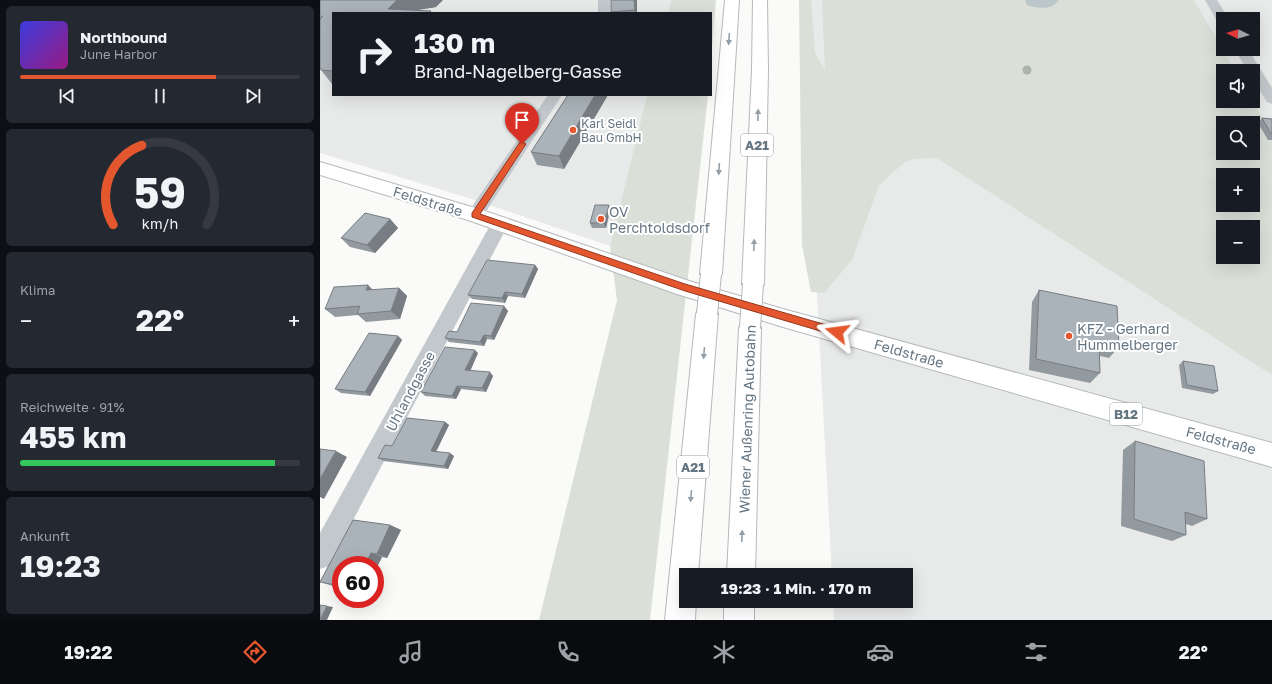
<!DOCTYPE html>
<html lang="de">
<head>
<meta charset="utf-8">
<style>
	:root { --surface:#171b24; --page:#242831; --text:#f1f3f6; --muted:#9ea1a6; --line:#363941; --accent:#e4572e }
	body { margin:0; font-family:"Golos Text",sans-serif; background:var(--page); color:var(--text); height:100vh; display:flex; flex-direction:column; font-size:15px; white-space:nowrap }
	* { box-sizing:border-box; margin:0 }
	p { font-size:13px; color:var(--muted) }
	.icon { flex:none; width:22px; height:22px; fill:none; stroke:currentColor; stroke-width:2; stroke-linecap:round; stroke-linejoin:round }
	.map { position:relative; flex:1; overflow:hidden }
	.panel { display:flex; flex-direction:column; gap:6px; padding:6px; background:#0d0f14; width:320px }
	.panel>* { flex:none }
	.hud { position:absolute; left:12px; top:12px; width:380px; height:84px; border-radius:0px; box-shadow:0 4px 16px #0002; background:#171b24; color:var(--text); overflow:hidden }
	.needle { width:26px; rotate:275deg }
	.controls { position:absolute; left:896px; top:12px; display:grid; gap:8px }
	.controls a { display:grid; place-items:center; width:44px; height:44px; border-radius:0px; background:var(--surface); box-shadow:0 4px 16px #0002; font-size:20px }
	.speed { position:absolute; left:12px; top:556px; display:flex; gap:8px; font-size:20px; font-weight:700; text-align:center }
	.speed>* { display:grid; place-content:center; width:52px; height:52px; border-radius:50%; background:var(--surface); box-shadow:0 4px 16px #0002; line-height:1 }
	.speed .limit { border:6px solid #d22; background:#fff; color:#111 }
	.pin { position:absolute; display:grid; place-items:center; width:34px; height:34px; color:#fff; margin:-41px -17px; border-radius:50% 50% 50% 0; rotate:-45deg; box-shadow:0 0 4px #0007 }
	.pin .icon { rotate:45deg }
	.me { position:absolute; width:44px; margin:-22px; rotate:286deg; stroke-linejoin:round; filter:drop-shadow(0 0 3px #0008) }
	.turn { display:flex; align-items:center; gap:14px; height:84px; padding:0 16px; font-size:18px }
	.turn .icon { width:52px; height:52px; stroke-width:2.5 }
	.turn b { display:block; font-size:28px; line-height:34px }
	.big { font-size:30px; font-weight:700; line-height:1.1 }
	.panel .tile { flex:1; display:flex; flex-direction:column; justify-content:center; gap:6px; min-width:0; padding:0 14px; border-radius:6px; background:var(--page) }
	.panel .dial { align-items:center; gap:0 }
	.dial svg { height:104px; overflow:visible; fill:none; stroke:var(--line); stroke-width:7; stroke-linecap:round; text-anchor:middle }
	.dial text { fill:var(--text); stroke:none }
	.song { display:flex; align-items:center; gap:12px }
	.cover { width:48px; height:48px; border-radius:6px; background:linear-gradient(135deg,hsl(240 70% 55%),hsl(310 70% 35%)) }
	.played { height:4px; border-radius:2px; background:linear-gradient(90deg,var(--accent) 70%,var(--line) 70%) }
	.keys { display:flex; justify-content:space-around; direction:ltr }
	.heat { display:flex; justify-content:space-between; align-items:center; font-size:22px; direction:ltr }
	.charge { height:6px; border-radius:3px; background:linear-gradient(90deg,#34c759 91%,var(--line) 0) }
	.trip { position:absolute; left:359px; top:568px; width:234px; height:40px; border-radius:0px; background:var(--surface); box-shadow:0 4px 16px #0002; font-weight:700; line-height:40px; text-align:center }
	.dock { display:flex; height:64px; justify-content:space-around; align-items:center; background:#090b0e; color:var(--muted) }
	.dock .icon { width:28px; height:28px }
	.dock .selected { color:var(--accent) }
	.dock b { font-size:18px; color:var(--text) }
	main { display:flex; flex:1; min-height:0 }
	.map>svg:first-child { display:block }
	.built { fill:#e8e9e9; fill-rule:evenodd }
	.green { fill:#dadfd7; fill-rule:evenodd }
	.water { fill:#bbc7cb }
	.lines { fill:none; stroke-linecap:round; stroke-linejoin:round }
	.primary-casing { stroke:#b5babe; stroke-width:2 }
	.highway-casing { stroke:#b4b9bd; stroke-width:2 }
	.street { fill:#c3c8cc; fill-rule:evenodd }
	.primary { fill:#fff; fill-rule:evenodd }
	.highway { fill:#fff; fill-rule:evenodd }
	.highway-bridge-casing { stroke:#b4b9bd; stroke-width:22; stroke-linecap:butt }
	.highway-bridge { stroke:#fff; stroke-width:20 }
	.tree { fill:#aab4a7 }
	.wall { fill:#929a9f }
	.shaded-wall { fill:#777d82 }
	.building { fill:#aab3b9; stroke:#777d82 }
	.oneway { fill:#939fa8 }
	.route { fill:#e4572e; stroke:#94391e }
	.poi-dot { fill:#e4572e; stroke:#fff; stroke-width:1.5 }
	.labels { text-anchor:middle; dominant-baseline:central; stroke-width:4; stroke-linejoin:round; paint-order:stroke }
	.far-poi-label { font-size:12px; fill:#657683; stroke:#fff; text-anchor:start }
	.shield { fill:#fff; stroke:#939fa8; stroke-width:1 }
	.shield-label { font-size:13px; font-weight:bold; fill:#657683 }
	.street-label { font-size:14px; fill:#657683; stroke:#fff }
	.poi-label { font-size:14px; fill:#657683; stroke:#fff; text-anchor:start }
</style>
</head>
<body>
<main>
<section class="panel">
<div class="tile">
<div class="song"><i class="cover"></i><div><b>Northbound</b><p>June Harbor</p></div></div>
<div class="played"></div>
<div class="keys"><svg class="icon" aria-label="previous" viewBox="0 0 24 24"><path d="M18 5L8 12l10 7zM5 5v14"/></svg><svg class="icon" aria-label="pause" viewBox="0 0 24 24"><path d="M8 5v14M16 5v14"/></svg><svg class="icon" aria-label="next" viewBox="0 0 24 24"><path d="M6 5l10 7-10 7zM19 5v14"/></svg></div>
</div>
<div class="tile dial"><svg viewBox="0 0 100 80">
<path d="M14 69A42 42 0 1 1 86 69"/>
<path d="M14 69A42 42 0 0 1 36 8" stroke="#e4572e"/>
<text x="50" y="56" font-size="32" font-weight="700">59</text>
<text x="50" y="72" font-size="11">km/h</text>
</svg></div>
<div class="tile"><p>Klima</p>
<div class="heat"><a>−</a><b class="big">22°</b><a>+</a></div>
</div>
<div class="tile"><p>Reichweite · 91%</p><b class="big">455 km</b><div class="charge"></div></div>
<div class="tile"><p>Ankunft</p><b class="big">19:23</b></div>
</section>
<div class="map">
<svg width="952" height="620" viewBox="0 0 952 620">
	<rect width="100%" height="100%" fill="#fafaf8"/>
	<path class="built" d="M 0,0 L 351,0 L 348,13 L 13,13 L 13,95 L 327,95 L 290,246 L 152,199 L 0,153 Z
		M 484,0 L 952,0 L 952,620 L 514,620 L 513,601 L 586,601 L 586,575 L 512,575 L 482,16 ZM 903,19 L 933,19 L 933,49 L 903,49 ZM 903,71 L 933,71 L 933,101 L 903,101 ZM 903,123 L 933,123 L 933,153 L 903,153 ZM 903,175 L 933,175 L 933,205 L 903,205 ZM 903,227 L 933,227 L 933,257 L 903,257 Z"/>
	<path class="green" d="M 351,0 L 396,0 L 391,59 L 391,13 L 348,13 Z
		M 479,0 L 491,0 L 495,53 L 505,70 L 502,0 L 705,0 L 735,5 L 739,0 L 874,0 L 915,71 L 903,71 L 903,101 L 933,101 L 952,134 L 952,375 L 617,158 L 593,159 L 585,162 L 559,185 L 532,260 L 504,293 L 491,292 L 482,245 ZM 903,123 L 933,123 L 933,153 L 903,153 ZM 903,175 L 933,175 L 933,205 L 903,205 ZM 903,227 L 933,227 L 933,257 L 903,257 Z
		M 327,95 L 388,95 L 330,620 L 219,620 L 297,300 L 290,246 Z"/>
	<path class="water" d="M 705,0 L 739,0 C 732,10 719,9 707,5 Z"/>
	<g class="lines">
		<defs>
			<path id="primary" d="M 0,162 L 162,210 L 366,280 L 463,309 L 952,443 L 952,467 L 463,327 L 357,294 L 148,220 L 0,175 Z"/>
			<path id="highway" d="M 405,0 L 419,0 L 402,274 L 398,280 L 391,282 L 384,280 L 380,274 Z
				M 433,0 L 447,0 L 448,70 L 444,284 L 441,290 L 433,293 L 425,290 L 422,284 L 432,70 Z
				M 387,305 L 395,307 L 398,314 L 378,575 L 366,575 L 366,601 L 376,601 L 375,620 L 345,620 L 376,314 L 379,307 Z
				M 430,319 L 438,321 L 441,328 L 435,575 L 407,575 L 419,328 L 422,321 Z
				M 404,601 L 434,601 L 434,620 L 404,620 Z"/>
		</defs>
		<use href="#primary" class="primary-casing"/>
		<use href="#highway" class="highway-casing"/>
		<path class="street" d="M 278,0 L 290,0 L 290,13 L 278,13 Z
			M 885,0 L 897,0 L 909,19 L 903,19 L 903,24 L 898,23 Z
			M 914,49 L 928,49 L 952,88 L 952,104 L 947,102 L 933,80 L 933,71 L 928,71 Z
			M 228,95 L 242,95 L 161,219 L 155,221 L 149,219 L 147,215 L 149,211 Z
			M 179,219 L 185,220 L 188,225 L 9,566 L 0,569 L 0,533 L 173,220 Z"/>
		<use href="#primary" class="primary"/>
		<use href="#highway" class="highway"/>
		<defs>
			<path id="highway-bridge" d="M 387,314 L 391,274
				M 430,328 L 433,284"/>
		</defs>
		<use href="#highway-bridge" class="highway-bridge-casing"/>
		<use href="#highway-bridge" class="highway-bridge"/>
	</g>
	<circle class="tree" cx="707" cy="70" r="4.5"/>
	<path class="wall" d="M 0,0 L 116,7 L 96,10 L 13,13 L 13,84 L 12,84 L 1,70 Z
		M 317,0 L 317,13 L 291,13 L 291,12 Z
		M 248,95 L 288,95 L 244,169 L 217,165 L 211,152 Z
		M 942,118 L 952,119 L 952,140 L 948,140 L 938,123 Z
		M 290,210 L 286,228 L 272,228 L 270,223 Z
		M 70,219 L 78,228 L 55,253 L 30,247 L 21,238 Z
		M 215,265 L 218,269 L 205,298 L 188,296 L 185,303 L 152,299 L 148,295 Z
		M 79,288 L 87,296 L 80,319 L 46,322 L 38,315 L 15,317 L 5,309 L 53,290 Z
		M 719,290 L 799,347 L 789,358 L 780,356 L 780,373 L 770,383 L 709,370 L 712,302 Z
		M 184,306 L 188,311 L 174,340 L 167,339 L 164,346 L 129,342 L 125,338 Z
		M 78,336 L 82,340 L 50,396 L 21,393 L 15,389 Z
		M 158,353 L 150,370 L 173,376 L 166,392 L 141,389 L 136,399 L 105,396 L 101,392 Z
		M 863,361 L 898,391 L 893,394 L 862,388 L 859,365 Z
		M 125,422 L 129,425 L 116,451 L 134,456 L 128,469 L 63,461 L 58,458 L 72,446 Z
		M 815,441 L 887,519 L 872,526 L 866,524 L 866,535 L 852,541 L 801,526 L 803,450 Z
		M 33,520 L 70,525 L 81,530 L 67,558 L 62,557 L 55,571 L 55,565 L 21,565 L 21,587 L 13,586 L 0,582 Z"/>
	<path class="shaded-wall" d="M 77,0 L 123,0 L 116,7 L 86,12 L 68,9 Z
		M 314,0 L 317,0 L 317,13 L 315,13 Z
		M 275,95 L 288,95 L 244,169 L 239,156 Z
		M 289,205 L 290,210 L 286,228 L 284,223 Z
		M 70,219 L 78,228 L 55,253 L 47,245 Z
		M 215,265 L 218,269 L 205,298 L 202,294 Z
		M 48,285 L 56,293 L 46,290 Z
		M 79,288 L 87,296 L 80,319 L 71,311 Z
		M 185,292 L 188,296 L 185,303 L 182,298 Z
		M 184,306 L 188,311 L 174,340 L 171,336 Z
		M 164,335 L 167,339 L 164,346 L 160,342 Z
		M 78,336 L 82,340 L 50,396 L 45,392 Z
		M 155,350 L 158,353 L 149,374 L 145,370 Z
		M 170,372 L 173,376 L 166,392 L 162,388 Z
		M 137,386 L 141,389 L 136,399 L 132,396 Z
		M 125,422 L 129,425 L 115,454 L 111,451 Z
		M 16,451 L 27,457 L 4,499 L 0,497 L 0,479 Z
		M 130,453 L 134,456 L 128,469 L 124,466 Z
		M 70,525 L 81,530 L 67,558 L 57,554 Z
		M 51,553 L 62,557 L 55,571 L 55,565 L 45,565 Z
		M 7,606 L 13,607 L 7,620 L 0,620 Z"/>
	<path class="building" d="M 0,0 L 77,0 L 68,9 L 111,11 L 109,13 L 13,13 L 13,71 L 1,70 L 0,67 L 0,19 L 3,16 L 0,18 Z
		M 291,0 L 314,0 L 315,10 L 291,12 Z
		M 248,95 L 275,95 L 239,156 L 211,152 Z
		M 942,118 L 952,119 L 952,135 Z
		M 275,205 L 289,205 L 284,223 L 270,223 Z
		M 45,213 L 70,219 L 47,245 L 21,238 Z
		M 167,260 L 215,265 L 202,294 L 185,292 L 182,298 L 148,295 Z
		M 48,285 L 46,290 L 79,288 L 71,311 L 37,314 L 40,306 L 5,309 L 14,287 Z
		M 719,290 L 797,306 L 799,347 L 779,343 L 780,373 L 716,359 Z
		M 151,303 L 184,306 L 171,336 L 164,335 L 160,342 L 125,338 L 129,331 L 137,332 Z
		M 49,333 L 78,336 L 45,392 L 15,389 Z
		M 125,347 L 155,350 L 145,370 L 170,372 L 162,388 L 137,386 L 132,396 L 101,392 Z
		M 863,361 L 894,366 L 898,391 L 867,385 Z
		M 87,418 L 125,422 L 111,451 L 130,453 L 124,466 L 58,458 L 65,445 L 72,446 Z
		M 815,441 L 884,461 L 887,519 L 865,512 L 866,535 L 814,519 Z
		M 0,449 L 16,451 L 0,479 Z
		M 33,520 L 70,525 L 57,554 L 51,553 L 45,565 L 21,565 L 21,586 L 0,582 Z
		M 0,605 L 7,606 L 0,619 Z"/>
	<defs><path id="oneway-solid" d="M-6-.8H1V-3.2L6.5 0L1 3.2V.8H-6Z"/></defs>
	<g class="oneway">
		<use href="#oneway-solid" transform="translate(409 39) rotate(94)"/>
		<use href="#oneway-solid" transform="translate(438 115) rotate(-88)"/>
		<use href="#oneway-solid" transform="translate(399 169) rotate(94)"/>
		<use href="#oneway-solid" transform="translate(434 245) rotate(-88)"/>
		<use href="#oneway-solid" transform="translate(384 353) rotate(95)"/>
		<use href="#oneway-solid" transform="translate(371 496) rotate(95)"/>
		<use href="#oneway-solid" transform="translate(422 536) rotate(-88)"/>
	</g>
	<path class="route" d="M 202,141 L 206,144 L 160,214 L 365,284 L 517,328 L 520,329 L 520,335 L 517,336 L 365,291 L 152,217 L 152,213 L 200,142 Z"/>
	<g class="poi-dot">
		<circle cx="253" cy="130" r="4"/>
		<circle cx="281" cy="219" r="4"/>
		<circle cx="749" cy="336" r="4"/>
	</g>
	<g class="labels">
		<g class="far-poi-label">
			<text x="261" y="123">Karl Seidl<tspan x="261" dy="14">Bau GmbH</tspan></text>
		</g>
		<g class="shield">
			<rect x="421" y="134" width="32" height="22" rx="3"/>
			<rect x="790" y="403" width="32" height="22" rx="3"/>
			<rect x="357" y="456" width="32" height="22" rx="3"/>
		</g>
		<g class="shield-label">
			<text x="437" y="145">A21</text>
			<text x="806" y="414">B12</text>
			<text x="373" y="467">A21</text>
		</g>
		<g class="street-label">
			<text transform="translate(108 201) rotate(17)">Feldstraße</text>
			<text transform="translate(589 353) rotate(16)">Feldstraße</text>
			<text transform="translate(90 391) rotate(-62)">Uhlandgasse</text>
			<text transform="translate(427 419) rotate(-88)">Wiener Außenring Autobahn</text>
			<text transform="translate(901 440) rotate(15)">Feldstraße</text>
		</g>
		<g class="poi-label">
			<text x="289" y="211">OV<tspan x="289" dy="16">Perchtoldsdorf</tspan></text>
			<text x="757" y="328">KFZ - Gerhard<tspan x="757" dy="16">Hummelberger</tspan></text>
		</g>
	</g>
</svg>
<div class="controls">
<a><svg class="needle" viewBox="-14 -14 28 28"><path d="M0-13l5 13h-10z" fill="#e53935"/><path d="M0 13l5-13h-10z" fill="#9ea1a6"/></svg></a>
<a><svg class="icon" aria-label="sound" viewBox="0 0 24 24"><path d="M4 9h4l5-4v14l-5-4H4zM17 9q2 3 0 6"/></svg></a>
<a><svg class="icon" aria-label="search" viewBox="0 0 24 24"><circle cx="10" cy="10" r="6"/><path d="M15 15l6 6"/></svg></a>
<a>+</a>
<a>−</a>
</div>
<div class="speed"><div class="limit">60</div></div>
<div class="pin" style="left:202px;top:144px;background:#d93025"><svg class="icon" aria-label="arrive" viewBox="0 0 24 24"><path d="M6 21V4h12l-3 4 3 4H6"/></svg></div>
<svg class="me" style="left:517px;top:332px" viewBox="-20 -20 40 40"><path d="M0-17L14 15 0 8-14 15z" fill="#e4572e" stroke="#fff" stroke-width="4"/></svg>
<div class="trip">19:23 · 1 Min. · 170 m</div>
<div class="hud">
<div class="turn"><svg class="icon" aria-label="right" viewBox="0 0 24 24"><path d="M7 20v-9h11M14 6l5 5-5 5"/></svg><div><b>130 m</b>Brand-Nagelberg-Gasse</div></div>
</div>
</div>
</main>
<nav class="dock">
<b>19:22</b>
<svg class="icon selected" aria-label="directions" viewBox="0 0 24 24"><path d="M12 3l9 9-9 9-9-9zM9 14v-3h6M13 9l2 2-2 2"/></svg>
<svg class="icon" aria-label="music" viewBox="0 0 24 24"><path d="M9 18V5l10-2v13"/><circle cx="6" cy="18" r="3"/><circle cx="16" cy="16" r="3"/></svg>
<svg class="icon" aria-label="phone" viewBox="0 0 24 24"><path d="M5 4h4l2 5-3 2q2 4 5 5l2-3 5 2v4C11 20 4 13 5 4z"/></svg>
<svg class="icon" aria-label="climate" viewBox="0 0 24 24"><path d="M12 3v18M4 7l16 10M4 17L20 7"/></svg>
<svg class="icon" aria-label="car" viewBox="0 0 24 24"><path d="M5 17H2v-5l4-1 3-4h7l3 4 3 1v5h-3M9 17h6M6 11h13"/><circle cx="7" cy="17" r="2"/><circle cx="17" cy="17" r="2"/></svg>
<svg class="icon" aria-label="filters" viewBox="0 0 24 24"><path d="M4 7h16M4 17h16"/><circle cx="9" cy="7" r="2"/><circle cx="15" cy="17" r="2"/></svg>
<b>22°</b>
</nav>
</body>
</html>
